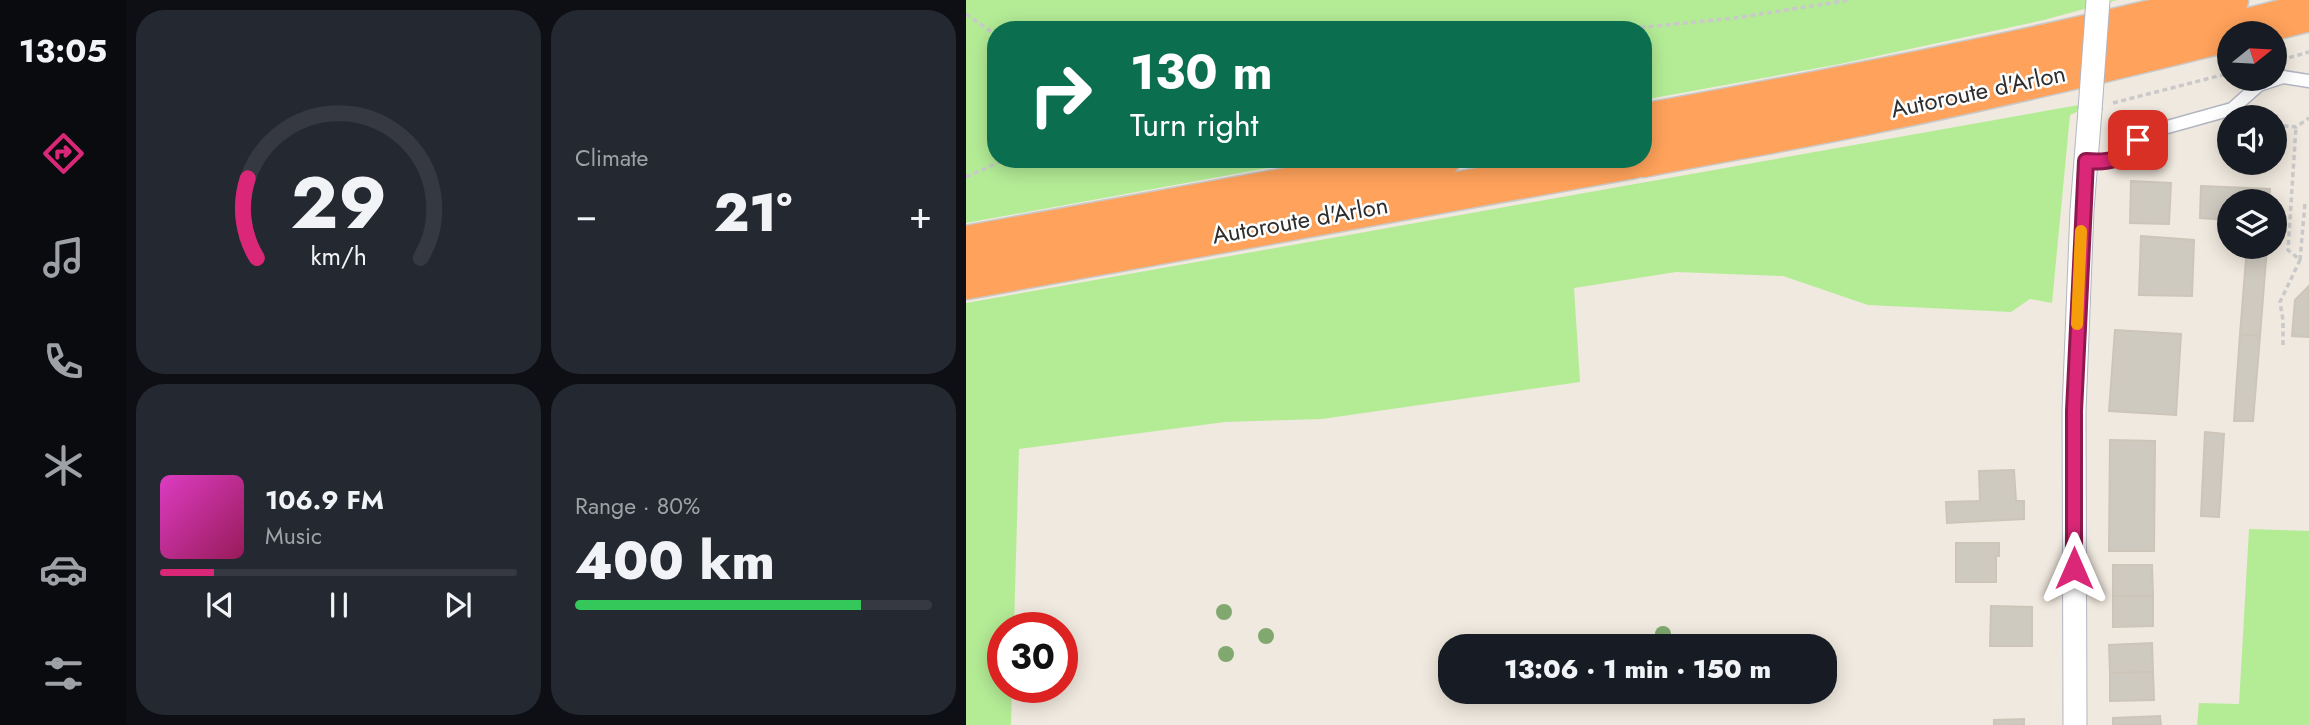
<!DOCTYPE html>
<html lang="en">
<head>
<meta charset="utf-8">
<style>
	:root { --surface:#171b24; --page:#242831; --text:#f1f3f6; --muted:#9ea1a6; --line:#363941; --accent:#db2777 }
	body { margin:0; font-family:Jost,sans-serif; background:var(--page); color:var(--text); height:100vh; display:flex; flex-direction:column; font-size:26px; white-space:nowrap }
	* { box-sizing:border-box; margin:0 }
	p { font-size:23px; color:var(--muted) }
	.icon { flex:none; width:38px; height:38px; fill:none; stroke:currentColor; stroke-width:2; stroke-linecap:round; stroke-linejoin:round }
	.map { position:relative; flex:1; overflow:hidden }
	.panel { display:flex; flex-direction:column; gap:10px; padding:10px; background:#0d0f14; width:840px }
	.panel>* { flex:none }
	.guide { position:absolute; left:21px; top:21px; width:665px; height:147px; border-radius:28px; box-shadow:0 4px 18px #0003; background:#0b6e4f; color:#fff; overflow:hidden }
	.needle { width:46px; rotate:72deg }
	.tools { position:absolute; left:1251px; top:21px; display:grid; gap:14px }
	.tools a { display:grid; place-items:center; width:70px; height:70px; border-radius:50%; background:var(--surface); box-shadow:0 4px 18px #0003; font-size:35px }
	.speed { position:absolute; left:21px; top:612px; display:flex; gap:14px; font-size:35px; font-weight:700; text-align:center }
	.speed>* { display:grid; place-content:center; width:91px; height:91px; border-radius:50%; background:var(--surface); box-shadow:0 4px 18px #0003; line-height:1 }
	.speed .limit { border:10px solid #d22; background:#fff; color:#111 }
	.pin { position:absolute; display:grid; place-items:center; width:60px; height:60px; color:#fff; margin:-30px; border-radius:14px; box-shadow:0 4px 10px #0006 }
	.me { position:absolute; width:77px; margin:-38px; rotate:0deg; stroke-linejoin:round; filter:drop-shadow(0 0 5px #0008) }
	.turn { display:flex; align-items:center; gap:24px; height:147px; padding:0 28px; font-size:32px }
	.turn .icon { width:91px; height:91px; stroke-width:2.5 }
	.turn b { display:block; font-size:49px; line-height:60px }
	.big { font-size:52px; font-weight:800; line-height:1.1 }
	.panel .widget { flex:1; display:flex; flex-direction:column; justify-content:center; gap:10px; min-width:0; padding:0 24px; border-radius:28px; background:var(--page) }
	.panel .dial { align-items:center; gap:0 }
	.dial svg { height:182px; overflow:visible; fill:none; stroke:var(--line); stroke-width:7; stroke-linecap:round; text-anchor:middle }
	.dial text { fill:var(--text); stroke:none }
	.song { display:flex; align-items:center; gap:21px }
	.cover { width:84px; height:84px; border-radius:10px; background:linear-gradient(135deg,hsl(310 70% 55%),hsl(330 70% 35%)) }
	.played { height:7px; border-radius:4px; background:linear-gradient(90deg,var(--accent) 15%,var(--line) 15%) }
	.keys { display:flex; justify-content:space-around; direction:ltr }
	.heat { display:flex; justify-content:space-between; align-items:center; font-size:38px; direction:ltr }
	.charge { height:10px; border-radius:5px; background:linear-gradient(90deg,#34c759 80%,var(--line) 0) }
	.panel .tiles { flex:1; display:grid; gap:10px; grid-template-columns:repeat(2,1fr) }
	.trip { position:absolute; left:472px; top:634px; width:399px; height:70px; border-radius:28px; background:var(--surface); box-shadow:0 4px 18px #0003; font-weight:800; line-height:70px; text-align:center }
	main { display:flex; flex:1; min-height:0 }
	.tabs { display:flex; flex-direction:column; width:126px; justify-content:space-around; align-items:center; background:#090b0e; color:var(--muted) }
	.tabs .icon { width:49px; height:49px }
	.tabs .selected { color:var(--accent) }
	.tabs b { font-size:32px; color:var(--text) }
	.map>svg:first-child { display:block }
	.green { fill:#b4ec96 }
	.building { fill:#cfcac0; stroke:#ccc5b8; stroke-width:2 }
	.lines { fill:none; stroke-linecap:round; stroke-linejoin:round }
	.service-casing { stroke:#b3b6c2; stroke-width:15 }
	.minor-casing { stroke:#b3b6c2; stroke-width:25 }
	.motorway-casing { stroke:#c9c9c9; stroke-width:41 }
	.path { stroke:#c9c9c9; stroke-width:3.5; stroke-dasharray:5 3.5; stroke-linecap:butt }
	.service { stroke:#fff; stroke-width:12 }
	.minor { stroke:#fff; stroke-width:23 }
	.motorway { stroke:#ffa25b; stroke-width:38 }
	.minor-bridge-casing { stroke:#b3b6c2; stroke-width:25; stroke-linecap:butt }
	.minor-bridge { stroke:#fff; stroke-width:23 }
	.tree { fill:#81a96f }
	.route-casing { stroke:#8e194d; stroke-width:18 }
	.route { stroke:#db2777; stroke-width:12 }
	.slow { stroke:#f59e0b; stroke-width:12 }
	.labels { text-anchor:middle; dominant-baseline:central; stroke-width:5; stroke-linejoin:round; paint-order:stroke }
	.street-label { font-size:24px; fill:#2e2e2e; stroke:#fff }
</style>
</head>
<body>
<main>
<nav class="tabs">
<b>13:05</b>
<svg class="icon selected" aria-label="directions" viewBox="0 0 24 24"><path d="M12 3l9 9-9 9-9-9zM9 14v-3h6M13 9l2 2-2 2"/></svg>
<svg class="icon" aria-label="music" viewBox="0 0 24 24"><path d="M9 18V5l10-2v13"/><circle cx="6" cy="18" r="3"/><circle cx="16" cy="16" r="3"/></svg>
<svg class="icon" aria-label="phone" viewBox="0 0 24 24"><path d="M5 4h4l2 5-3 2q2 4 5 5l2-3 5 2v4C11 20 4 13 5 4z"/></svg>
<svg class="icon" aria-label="climate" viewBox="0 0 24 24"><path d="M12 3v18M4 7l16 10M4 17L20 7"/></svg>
<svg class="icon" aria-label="car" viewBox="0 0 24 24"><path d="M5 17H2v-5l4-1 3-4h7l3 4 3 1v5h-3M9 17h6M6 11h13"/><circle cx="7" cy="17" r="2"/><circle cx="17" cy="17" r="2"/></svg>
<svg class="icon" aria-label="filters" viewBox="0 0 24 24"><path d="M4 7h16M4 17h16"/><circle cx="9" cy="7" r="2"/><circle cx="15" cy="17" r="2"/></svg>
</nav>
<section class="panel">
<div class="tiles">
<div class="widget dial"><svg viewBox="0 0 100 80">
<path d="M14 69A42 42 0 1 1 86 69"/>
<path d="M14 69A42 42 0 0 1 10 34" stroke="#db2777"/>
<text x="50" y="56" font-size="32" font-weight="700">29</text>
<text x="50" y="72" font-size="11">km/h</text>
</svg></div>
<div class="widget"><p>Climate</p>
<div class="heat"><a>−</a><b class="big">21°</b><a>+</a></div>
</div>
<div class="widget">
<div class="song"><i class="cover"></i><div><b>106.9 FM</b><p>Music</p></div></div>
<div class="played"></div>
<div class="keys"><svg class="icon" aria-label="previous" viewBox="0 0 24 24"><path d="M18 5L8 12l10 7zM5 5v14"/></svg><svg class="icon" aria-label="pause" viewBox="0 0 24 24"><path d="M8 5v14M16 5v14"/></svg><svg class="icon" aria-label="next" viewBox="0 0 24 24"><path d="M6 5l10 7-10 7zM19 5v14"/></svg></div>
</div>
<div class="widget"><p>Range · 80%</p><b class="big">400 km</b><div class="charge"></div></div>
</div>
</section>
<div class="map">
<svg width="1343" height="725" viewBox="0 0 1343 725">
	<rect width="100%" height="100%" fill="#f0e9df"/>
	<path class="green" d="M 0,0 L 1151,0 L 1078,20 L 874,64 L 677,100 L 677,30 L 30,30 L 30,159 L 351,159 L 0,223 Z
		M 1135,101 L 1104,115 L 1086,303 L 1064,299 L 1045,312 L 902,305 L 817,276 L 710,272 L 608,288 L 614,382 L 356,419 L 259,422 L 53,449 L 48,628 L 37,628 L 37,688 L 46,688 L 45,725 L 0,725 L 0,303 Z
		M 1283,529 L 1343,531 L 1343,725 L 1231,725 L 1233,703 L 1273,704 Z"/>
	<path class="building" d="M 1165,181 L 1205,183 L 1203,224 L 1164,223 Z
		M 1235,186 L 1304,189 L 1303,201 L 1264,201 L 1264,220 L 1234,218 Z
		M 1175,236 L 1228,240 L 1226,296 L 1173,295 Z
		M 1281,247 L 1301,247 L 1294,336 L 1274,334 Z
		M 1343,286 L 1343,337 L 1326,336 L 1329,300 Z
		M 1149,330 L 1215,334 L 1210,415 L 1143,411 Z
		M 1274,334 L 1294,336 L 1287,421 L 1268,421 Z
		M 1239,432 L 1258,434 L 1253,517 L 1235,516 Z
		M 1144,440 L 1189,441 L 1188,551 L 1143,551 Z
		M 1048,470 L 1050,501 L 1058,501 L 1058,519 L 981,523 L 980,502 L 1014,501 L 1013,471 Z
		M 990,543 L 1033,543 L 1033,556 L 1030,556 L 1030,582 L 990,582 Z
		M 1147,565 L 1186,565 L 1187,596 L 1147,596 Z
		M 1147,596 L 1187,596 L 1187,626 L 1147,627 Z
		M 1025,606 L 1066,607 L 1066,646 L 1024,646 Z
		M 1186,643 L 1187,672 L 1144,673 L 1143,645 Z
		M 1187,672 L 1188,700 L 1144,701 L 1144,673 Z
		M 1194,716 L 1195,725 L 1147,725 L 1147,718 Z
		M 1058,719 L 1058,725 L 1028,725 L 1028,720 Z"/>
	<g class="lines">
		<defs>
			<path id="service" d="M 1120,161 L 1142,162 L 1156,155 L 1172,140 L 1187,131 L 1266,109 L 1293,85 L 1317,77 L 1343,81"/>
			<path id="minor" d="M 1109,725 L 1108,411 L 1116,210 L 1124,110"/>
			<path id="motorway" d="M 677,123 C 874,87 1070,49 1263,0
				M 677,158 C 754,143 831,130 908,114 C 1054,84 1199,49 1343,12
				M 0,245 L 475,159
				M 0,280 L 668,159"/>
		</defs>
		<use href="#service" class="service-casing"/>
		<use href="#minor" class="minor-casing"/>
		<use href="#motorway" class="motorway-casing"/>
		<path class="path" d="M 0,14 L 30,35
			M 649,30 L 769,18 L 884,0
			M 1315,60 L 1343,52
			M 1147,103 L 1264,73
			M 1309,125 L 1330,127 L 1343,118
			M 0,177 L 40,159
			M 1334,260 L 1339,203
			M 1317,345 L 1317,320 L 1314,302 L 1334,260 L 1322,250 L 1330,127"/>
		<use href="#service" class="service"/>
		<use href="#minor" class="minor"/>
		<use href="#motorway" class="motorway"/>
		<defs>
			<path id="minor-bridge" d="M 1124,110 L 1132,0"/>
		</defs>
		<use href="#minor-bridge" class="minor-bridge-casing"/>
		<use href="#minor-bridge" class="minor-bridge"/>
	</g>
	<g class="tree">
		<circle cx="258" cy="612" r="8"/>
		<circle cx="697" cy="634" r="8"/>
		<circle cx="300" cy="636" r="8"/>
		<circle cx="260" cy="654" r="8"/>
	</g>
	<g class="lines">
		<defs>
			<path id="route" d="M 1108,568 L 1108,411 L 1120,161 C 1147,163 1153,160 1172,140"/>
		</defs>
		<use href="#route" class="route-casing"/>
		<use href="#route" class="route"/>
		<path class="slow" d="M 1111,324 L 1115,231"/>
	</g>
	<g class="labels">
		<g class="street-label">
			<text transform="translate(1012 91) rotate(-12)">Autoroute d'Arlon</text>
			<text transform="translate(334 220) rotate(-10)">Autoroute d'Arlon</text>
		</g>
	</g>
</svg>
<div class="tools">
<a><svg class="needle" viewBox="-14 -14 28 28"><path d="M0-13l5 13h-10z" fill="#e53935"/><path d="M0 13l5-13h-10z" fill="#9ea1a6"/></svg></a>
<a><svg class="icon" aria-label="sound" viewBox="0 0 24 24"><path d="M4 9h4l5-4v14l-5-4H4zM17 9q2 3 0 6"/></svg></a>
<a><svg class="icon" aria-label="layers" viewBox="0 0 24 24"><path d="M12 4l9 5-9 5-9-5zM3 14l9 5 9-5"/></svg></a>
</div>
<div class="speed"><div class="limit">30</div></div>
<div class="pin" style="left:1172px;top:140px;background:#d93025"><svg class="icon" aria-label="arrive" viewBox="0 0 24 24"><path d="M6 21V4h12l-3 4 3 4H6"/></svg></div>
<svg class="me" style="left:1108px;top:568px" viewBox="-20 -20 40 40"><path d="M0-17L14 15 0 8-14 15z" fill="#db2777" stroke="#fff" stroke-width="4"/></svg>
<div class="trip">13:06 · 1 min · 150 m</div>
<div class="guide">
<div class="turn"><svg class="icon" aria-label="right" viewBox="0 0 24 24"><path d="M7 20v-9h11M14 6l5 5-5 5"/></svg><div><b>130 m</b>Turn right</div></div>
</div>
</div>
</main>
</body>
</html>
